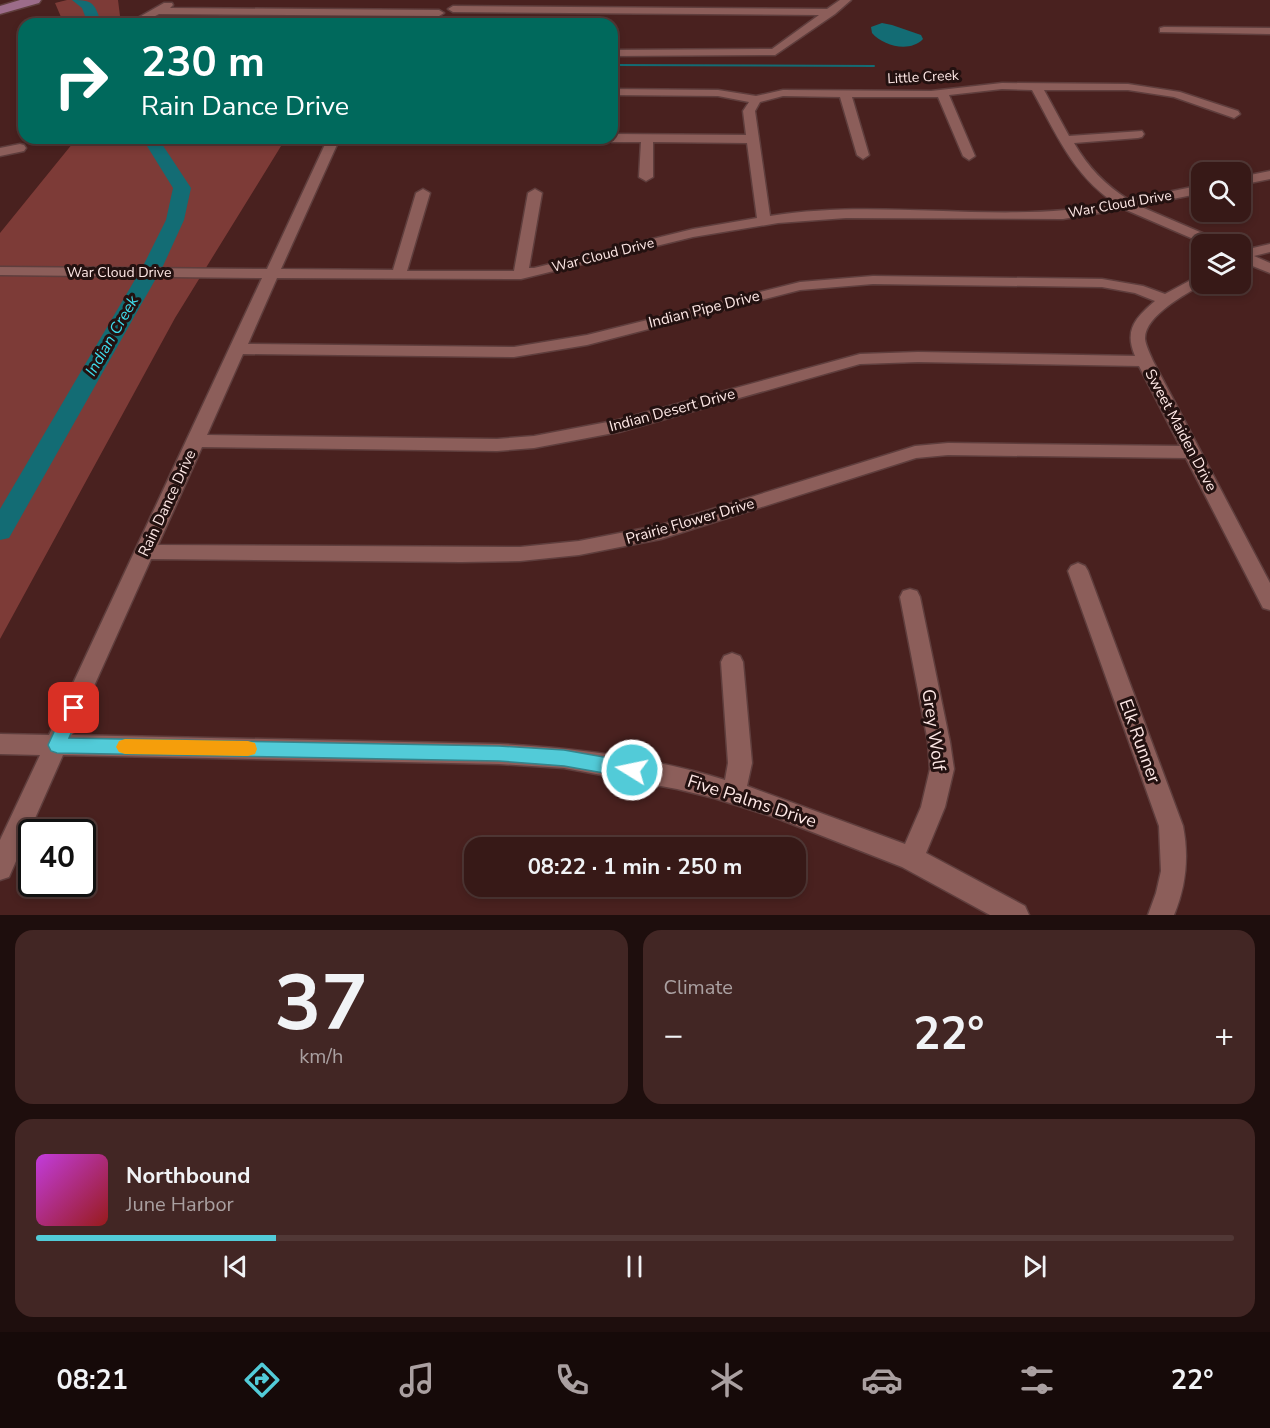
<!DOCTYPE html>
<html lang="en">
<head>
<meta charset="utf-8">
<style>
	:root { --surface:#371917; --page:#422624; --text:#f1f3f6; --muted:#aaa0a1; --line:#513836; --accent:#52cbd8 }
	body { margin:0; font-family:"Nunito Sans",sans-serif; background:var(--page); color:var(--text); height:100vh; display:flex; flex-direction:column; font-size:22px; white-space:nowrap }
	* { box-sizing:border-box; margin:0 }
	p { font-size:20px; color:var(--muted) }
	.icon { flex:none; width:33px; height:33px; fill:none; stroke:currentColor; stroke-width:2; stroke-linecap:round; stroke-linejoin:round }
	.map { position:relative; height:915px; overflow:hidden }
	.panel { display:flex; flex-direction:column; gap:15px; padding:15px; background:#1e0e0d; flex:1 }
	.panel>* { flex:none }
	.hud { position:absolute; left:18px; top:18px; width:600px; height:126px; border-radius:18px; box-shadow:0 3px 9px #0003,0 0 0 2px var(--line); background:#00695c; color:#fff; overflow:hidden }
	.buttons { position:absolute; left:1191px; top:162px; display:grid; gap:12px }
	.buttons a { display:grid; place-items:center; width:60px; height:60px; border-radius:12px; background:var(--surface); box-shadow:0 3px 9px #0003,0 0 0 2px var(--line); font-size:30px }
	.speed { position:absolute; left:18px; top:819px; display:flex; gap:12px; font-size:30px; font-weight:700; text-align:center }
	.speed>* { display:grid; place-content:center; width:78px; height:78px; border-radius:50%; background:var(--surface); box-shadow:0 3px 9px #0003,0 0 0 2px var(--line); line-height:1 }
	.speed .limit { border:3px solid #111; border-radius:9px; background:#fff; color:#111 }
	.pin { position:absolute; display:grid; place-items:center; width:51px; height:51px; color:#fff; margin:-26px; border-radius:12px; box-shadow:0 3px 9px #0006 }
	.me { position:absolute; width:66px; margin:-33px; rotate:280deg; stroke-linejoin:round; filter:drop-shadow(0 0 4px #0008) }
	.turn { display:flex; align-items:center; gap:21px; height:126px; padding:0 24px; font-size:27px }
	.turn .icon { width:78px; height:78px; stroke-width:2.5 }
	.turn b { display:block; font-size:42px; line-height:51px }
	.big { font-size:45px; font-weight:700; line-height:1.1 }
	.panel .widget { flex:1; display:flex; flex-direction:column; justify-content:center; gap:9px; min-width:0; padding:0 21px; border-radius:18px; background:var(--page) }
	.panel .dial { align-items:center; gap:0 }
	.dial b { font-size:78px; line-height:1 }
	.song { display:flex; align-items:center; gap:18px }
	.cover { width:72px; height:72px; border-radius:9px; background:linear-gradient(135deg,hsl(290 70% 55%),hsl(0 70% 35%)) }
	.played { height:6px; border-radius:3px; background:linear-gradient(90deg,var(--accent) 20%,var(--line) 20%) }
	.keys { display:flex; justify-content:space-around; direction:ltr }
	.heat { display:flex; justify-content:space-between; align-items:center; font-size:33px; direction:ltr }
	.panel .tiles { flex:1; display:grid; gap:15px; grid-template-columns:1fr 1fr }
	.widget:last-child { grid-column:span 2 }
	.trip { position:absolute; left:464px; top:837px; width:342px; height:60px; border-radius:18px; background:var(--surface); box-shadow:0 3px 9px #0003,0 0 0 2px var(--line); font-weight:700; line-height:60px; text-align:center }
	.menu { display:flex; height:96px; justify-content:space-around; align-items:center; background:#160a09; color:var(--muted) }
	.menu .icon { width:42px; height:42px }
	.menu .current { color:var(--accent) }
	.menu b { font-size:27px; color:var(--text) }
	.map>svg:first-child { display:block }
	.green { fill:#7d3b37 }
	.water { fill:#136c74 }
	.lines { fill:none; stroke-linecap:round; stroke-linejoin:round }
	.stream { stroke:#136c74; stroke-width:2 }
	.river { fill:#136c74; fill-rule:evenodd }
	.minor-casing { stroke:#5f3e3d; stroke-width:3 }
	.major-casing { stroke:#5f3e3d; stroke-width:3 }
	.minor { fill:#8c5e5a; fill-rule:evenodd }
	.major { fill:#9c6c8a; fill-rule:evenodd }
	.route { fill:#52cbd8; stroke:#35848c; stroke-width:1.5 }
	.slow { fill:#f59e0b }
	.labels { text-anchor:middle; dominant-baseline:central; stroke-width:6; stroke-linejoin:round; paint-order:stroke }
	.far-street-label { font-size:14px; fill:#fde7e5; stroke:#231110 }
	.street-label { font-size:15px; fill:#fde7e5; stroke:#231110 }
	.water-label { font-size:16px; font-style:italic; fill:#3fdded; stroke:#231110 }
	.near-street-label { font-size:18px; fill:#fde7e5; stroke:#231110 }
</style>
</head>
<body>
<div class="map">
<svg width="1270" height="915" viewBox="0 0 1270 915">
	<rect width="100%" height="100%" fill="#49211f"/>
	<path class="green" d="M 67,0 L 118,0 L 121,24 L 64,24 L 55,3 Z
		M 77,138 L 286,138 L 175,318 L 0,639 L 0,233 Z"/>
	<path class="water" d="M 882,23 L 892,25 L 921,35 L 923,39 C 910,53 883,46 872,33 L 871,27 Z"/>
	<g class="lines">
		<path class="stream" d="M 612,65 L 874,66"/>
		<path class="river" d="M 72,0 C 95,0 94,4 102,24 L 88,24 L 82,8 Z
			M 142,138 L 158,138 L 191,188 L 184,220 L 163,266 L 9,538 L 0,540 L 0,509 L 143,266 L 166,220 L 173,188 Z"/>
		<defs>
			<path id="minor" d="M 840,0 L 851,0 L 835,14 L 775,55 L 612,56 L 612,50 L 772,49 L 819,15 L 453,12 L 448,9 L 453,6 L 827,9 Z
				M 164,3 L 172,3 L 173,5 L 170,8 L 439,10 L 444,13 L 439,16 L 159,14 L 140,24 L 127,24 Z
				M 1164,27 L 1270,28 L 1270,34 L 1160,32 L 1160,28 Z
				M 1002,83 L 1128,84 L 1180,92 L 1238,111 L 1240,114 L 1234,118 L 1174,97 L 1128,90 L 1044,90 L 1069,136 L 1142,131 L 1144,134 L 1142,137 L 1138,138 L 1074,143 C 1088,167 1105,185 1129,200 L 1202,185 L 1202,193 L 1139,206 L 1221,241 L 1223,244 L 1205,244 L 1124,209 L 1063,219 L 846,218 L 778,223 L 693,237 L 521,279 L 277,278 L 248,344 L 514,347 L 587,335 L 800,282 L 873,276 L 1102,279 L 1143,286 L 1165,294 L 1202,274 L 1202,284 L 1203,284 C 1186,294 1144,316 1145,339 C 1146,346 1150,354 1153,361 L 1270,583 L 1270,610 L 1263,608 L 1186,458 L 948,455 L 916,458 L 661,539 L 579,555 L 520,561 L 461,562 L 151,559 L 72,735 L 499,744 C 574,748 652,757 725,780 L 728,763 L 721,662 L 724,656 L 732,653 L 740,656 L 743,662 L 752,763 L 747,786 L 905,844 L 921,807 L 930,769 L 928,742 L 900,597 L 903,591 L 910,589 L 917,591 L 920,597 L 950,742 L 954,769 L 945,807 L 926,853 L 1025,906 L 1029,915 L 990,915 L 902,867 L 774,817 L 714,798 L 677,789 L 564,768 L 499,764 L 63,755 L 9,877 L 0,880 L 0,840 L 40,755 L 0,754 L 0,734 L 49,735 L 262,278 L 0,275 L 0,267 L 267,269 L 328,138 L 340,138 L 281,269 L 393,270 L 416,193 L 423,189 L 430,193 L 407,271 L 514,271 L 528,193 L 535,189 L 542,193 L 529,268 L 534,268 L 693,229 L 757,218 L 747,143 L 653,142 L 653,177 L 646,181 L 639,177 L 641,142 L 612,142 L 606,138 L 612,138 L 612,134 L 746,135 L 743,111 L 749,102 L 718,96 L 612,95 L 612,89 L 718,90 L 756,96 L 783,90 L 931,91 ZM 1002,89 L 1032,90 C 1055,131 1073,176 1115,203 C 1002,226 884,197 770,216 L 755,111 L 760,102 L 783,96 L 840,97 L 857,155 L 863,159 L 869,155 L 852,97 L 938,97 L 963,156 L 969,160 L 975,156 L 949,95 ZM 873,284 L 1102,287 L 1135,293 L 1155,301 C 1135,318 1124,330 1135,356 L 918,352 L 860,354 L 618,420 L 534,436 L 497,439 L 207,435 L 243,354 L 514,357 L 587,345 L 800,290 ZM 918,362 L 1139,366 L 1180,446 L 948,443 L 915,446 L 661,525 L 579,541 L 520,547 L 158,545 L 202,447 L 497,451 L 534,448 L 619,432 L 860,364 Z
				M 20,144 L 24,145 L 26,148 L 24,151 L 0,156 L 0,148 Z
				M 1270,171 L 1270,179 L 1240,185 L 1240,177 Z
				M 1270,244 L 1270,252 L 1254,256 L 1270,263 L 1270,273 L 1240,261 L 1240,251 Z
				M 1078,563 L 1085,566 L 1088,571 L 1183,826 C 1189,857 1186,886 1174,915 L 1148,915 L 1156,893 L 1161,871 L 1159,826 L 1068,571 L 1071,566 Z"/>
			<path id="major" d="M 20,0 L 41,0 L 39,3 L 0,14 L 0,6 Z"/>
		</defs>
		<use href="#minor" class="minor-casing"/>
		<use href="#major" class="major-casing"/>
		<use href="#minor" class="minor"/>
		<use href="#major" class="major"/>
	</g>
	<path class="route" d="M 74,701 L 80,703 L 82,708 L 69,738 L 499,746 L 564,750 L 632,762 L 639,764 L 641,770 L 639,776 L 632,778 L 564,766 L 499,761 L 57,753 L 51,751 L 48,745 L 65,708 L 68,703 Z"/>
	<path class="slow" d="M 125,739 L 248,741 L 255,743 L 257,749 L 255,754 L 248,756 L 125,754 L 119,752 L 116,747 L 119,741 Z"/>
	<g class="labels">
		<g class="far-street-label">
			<text transform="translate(923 77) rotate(-3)">Little Creek</text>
			<text transform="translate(1120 204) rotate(-10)">War Cloud Drive</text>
			<text transform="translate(603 255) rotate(-14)">War Cloud Drive</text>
			<text x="119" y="272">War Cloud Drive</text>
		</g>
		<g class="street-label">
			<text transform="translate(704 309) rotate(-14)">Indian Pipe Drive</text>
			<text transform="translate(672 410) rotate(-15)">Indian Desert Drive</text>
			<text transform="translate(1181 430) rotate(62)">Sweet Maiden Drive</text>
			<text transform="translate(167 503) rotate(-65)">Rain Dance Drive</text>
			<text transform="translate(690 521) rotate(-16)">Prairie Flower Drive</text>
		</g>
		<g class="water-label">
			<text transform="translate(112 336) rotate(-60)">Indian Creek</text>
		</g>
		<g class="near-street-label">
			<text transform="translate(934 730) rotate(82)">Grey Wolf</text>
			<text transform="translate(1140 741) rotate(70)">Elk Runner</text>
			<text transform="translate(752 801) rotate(18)">Five Palms Drive</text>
		</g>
	</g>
</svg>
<div class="buttons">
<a><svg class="icon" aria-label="search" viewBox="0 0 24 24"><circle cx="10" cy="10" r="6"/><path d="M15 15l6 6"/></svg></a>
<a><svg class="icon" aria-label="layers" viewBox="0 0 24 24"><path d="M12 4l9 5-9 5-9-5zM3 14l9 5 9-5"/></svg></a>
</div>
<div class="speed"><div class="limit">40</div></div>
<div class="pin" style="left:74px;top:708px;background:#d93025"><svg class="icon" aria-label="arrive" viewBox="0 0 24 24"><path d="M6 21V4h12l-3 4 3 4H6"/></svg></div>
<svg class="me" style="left:632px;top:770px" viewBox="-20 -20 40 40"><circle r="17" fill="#52cbd8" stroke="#fff" stroke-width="3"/><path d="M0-11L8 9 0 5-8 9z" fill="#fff"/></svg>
<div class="trip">08:22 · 1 min · 250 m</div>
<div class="hud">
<div class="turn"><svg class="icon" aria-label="right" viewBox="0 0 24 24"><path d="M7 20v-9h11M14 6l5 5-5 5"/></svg><div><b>230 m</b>Rain Dance Drive</div></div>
</div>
</div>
<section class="panel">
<div class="tiles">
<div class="widget dial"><b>37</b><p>km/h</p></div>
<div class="widget"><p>Climate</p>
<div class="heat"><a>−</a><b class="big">22°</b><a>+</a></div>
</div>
<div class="widget">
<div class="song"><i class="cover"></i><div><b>Northbound</b><p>June Harbor</p></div></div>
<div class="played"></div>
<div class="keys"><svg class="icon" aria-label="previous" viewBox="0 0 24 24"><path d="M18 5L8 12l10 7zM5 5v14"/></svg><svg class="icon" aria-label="pause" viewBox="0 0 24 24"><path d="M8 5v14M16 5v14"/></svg><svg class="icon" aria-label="next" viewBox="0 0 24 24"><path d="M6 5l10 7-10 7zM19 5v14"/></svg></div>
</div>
</div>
</section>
<nav class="menu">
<b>08:21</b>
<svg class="icon current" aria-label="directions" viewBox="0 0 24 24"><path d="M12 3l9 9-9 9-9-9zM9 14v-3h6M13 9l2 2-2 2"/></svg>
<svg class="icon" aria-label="music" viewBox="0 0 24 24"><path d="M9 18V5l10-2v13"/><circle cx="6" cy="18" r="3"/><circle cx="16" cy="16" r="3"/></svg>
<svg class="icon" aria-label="phone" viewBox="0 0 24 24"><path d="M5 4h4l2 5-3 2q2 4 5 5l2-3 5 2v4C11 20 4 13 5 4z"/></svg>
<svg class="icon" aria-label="climate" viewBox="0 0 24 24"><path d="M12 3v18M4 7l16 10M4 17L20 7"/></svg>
<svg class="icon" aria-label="car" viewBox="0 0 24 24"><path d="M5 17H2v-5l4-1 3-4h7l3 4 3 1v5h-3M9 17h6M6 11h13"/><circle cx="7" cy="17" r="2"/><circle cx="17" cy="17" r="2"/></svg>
<svg class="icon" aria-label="filters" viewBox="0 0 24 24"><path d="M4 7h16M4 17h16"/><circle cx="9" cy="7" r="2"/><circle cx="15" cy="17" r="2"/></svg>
<b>22°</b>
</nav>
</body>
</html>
